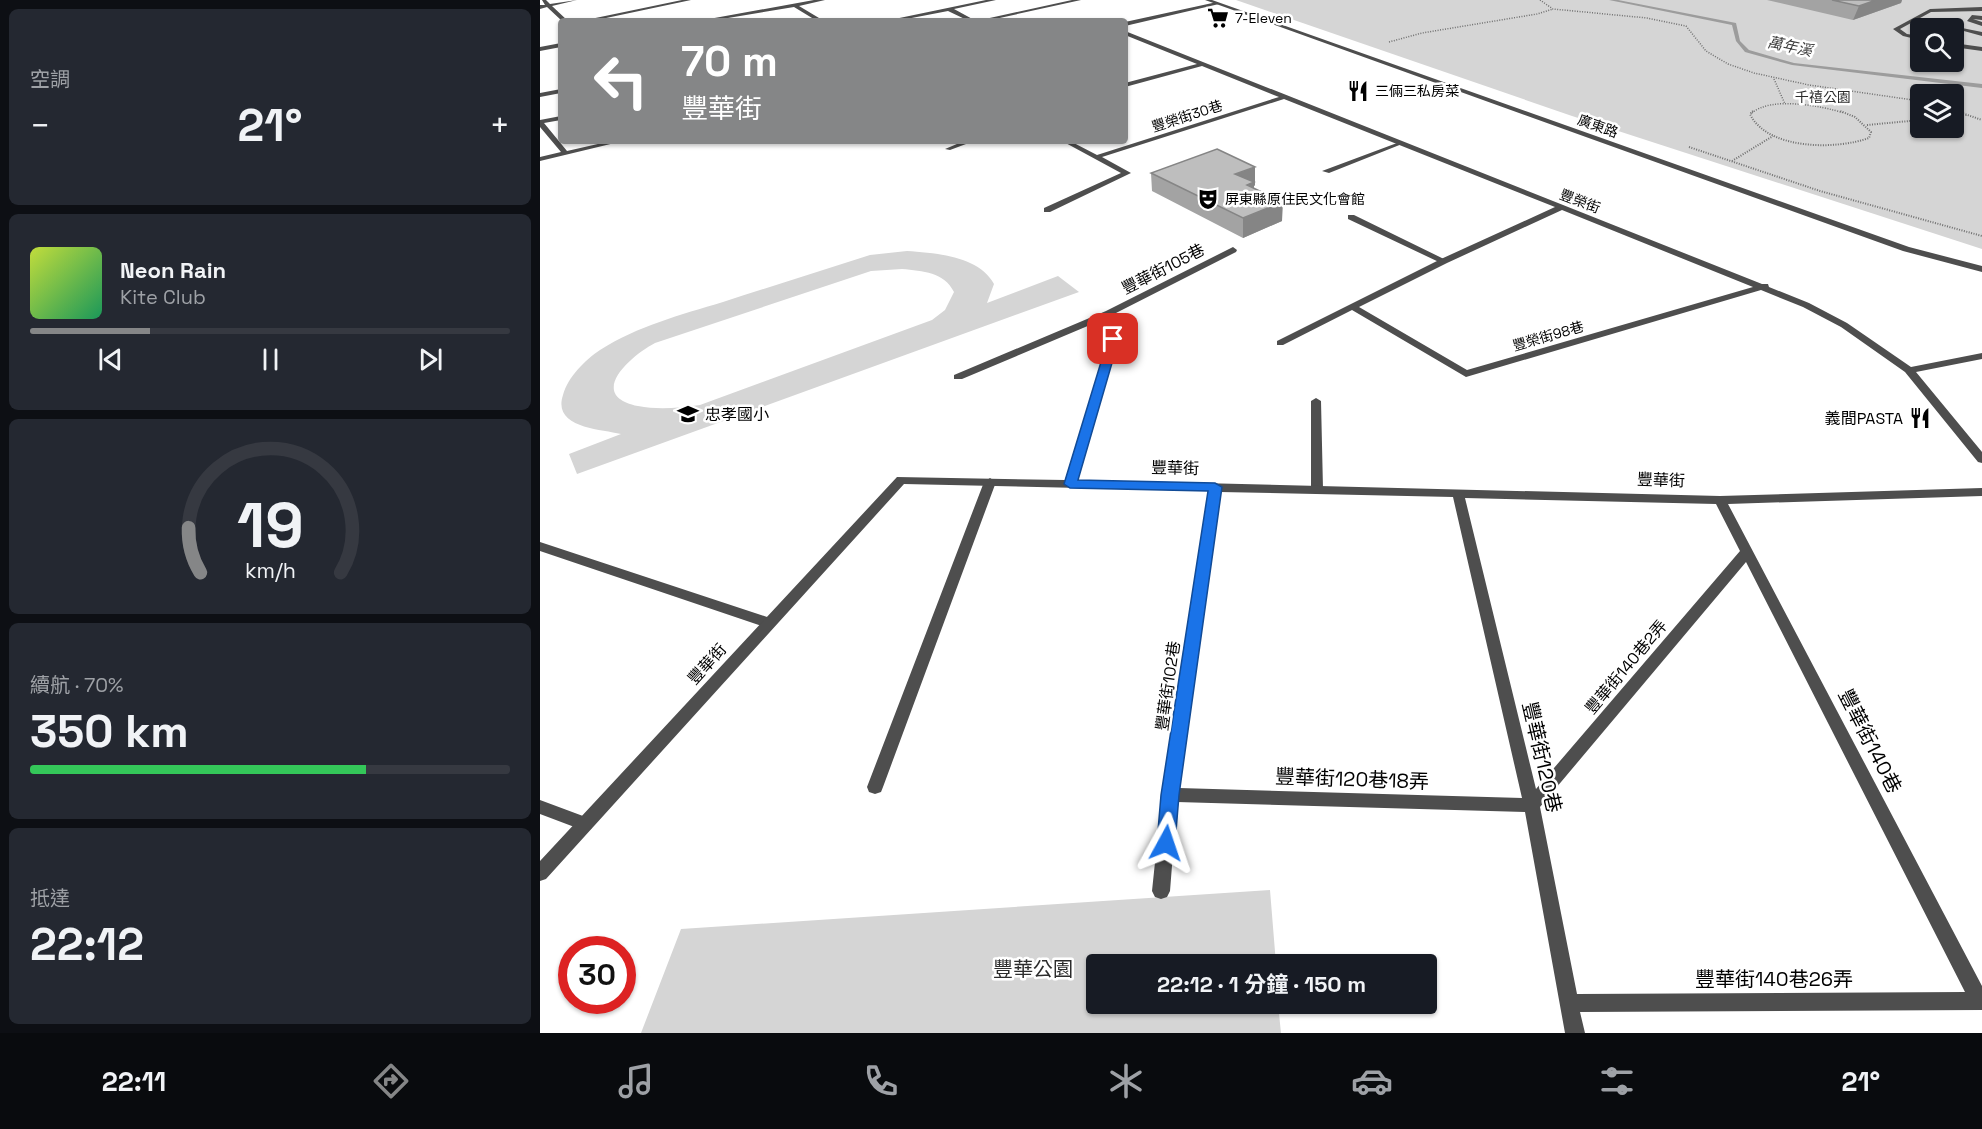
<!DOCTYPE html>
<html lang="zh-TW">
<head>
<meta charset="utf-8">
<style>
	:root { --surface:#171b24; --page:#242831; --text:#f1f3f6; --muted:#9ea1a6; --line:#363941; --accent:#858687 }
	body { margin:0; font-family:"Space Grotesk","Noto Sans TC",sans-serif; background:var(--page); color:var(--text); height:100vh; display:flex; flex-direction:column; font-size:22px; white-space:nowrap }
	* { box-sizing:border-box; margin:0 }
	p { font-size:20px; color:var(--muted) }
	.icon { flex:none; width:33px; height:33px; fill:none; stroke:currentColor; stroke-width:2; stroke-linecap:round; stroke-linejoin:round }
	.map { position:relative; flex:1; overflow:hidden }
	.panel { display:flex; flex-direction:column; gap:9px; padding:9px; background:#0d0f14; width:540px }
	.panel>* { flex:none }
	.top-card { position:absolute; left:18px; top:18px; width:570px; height:126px; border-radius:6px; box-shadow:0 2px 4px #0004; background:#858687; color:#fff; overflow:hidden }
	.buttons { position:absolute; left:1370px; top:18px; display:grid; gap:12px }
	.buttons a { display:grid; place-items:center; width:54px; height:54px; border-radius:6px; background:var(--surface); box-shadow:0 2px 4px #0004; font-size:30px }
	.speed { position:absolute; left:18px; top:936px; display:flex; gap:12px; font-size:30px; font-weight:700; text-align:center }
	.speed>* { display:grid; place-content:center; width:78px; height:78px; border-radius:50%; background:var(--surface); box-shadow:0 2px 4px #0004; line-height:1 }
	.speed .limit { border:9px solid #d22; background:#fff; color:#111 }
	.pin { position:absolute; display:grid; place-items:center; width:51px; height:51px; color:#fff; margin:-26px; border-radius:12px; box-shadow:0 3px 9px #0006 }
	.me { position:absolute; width:66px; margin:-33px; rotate:5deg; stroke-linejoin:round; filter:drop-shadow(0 0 4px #0008) }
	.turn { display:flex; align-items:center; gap:21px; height:126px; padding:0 24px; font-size:27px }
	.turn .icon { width:78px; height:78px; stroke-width:2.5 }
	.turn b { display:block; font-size:42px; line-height:51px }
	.big { font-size:45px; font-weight:700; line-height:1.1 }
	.panel .tile { flex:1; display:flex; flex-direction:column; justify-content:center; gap:9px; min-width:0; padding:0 21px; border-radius:9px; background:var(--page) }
	.panel .dial { align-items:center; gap:0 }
	.dial svg { height:156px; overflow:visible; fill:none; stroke:var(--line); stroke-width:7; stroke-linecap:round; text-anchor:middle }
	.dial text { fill:var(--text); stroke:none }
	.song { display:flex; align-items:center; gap:18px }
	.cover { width:72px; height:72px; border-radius:9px; background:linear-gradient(135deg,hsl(70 70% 55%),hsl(150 70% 35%)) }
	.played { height:6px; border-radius:3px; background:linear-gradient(90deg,var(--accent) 25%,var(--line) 25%) }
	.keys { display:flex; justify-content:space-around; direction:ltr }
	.heat { display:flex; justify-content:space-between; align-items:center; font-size:33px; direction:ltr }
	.charge { height:9px; border-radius:4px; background:linear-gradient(90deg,#34c759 70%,var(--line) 0) }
	.trip { position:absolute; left:546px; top:954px; width:351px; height:60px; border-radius:6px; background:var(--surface); box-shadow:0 2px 4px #0004; font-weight:700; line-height:60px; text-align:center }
	.tabs { display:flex; height:96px; justify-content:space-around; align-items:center; background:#090b0e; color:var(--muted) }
	.tabs .icon { width:42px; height:42px }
	.tabs .on { color:var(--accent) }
	.tabs b { font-size:27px; color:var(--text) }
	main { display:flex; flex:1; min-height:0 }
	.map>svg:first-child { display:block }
	.green { fill:#d5d5d5; fill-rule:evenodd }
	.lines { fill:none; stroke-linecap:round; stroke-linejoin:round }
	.stream { fill:#9c9c9c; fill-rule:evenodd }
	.path-far1 { stroke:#707070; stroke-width:1.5; stroke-dasharray:1 1.5; stroke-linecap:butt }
	.path { stroke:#707070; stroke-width:2; stroke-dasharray:1 1.5; stroke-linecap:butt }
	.service { fill:#4e4e4e; fill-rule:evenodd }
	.minor { fill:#4e4e4e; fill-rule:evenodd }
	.tertiary { fill:#4e4e4e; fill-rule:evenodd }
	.wall { fill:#a3a3a3 }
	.shaded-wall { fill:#858585 }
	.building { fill:#bebebe; stroke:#858585; stroke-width:1.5 }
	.route { fill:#1a73e8; stroke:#114b97; stroke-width:1.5 }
	.labels { text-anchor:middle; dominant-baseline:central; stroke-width:5; stroke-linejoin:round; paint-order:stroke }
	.far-poi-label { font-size:14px; fill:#000; stroke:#fff; text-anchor:start }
	.far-park-label { font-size:14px; fill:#2c2c2c; stroke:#fff }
	.far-street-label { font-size:14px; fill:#000; stroke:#fff }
	.far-water-label { font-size:15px; font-style:italic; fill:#3d3d3d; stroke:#fff }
	.street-label { font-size:16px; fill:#000; stroke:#fff }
	.poi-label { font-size:16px; fill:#000; stroke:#fff; text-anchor:start }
	.near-street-label { font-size:20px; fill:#000; stroke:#fff }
	.near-park-label { font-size:20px; fill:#2c2c2c; stroke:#fff }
</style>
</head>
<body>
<main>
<section class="panel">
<div class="tile"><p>空調</p>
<div class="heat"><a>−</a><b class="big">21°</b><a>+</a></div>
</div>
<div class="tile">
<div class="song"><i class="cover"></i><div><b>Neon Rain</b><p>Kite Club</p></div></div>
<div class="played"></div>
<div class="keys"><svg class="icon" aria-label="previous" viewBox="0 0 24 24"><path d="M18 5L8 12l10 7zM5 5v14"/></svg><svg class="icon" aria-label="pause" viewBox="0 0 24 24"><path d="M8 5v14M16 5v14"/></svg><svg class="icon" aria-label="next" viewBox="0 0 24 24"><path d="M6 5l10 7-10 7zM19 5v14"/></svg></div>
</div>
<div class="tile dial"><svg viewBox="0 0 100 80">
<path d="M14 69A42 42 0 1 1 86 69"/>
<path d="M14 69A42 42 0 0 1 8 46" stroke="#858687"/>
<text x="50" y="56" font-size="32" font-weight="700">19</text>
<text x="50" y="72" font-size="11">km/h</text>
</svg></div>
<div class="tile"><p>續航 · 70%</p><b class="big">350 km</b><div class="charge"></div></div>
<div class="tile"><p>抵達</p><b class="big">22:12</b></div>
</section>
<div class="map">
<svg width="1442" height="1033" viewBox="0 0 1442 1033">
	<rect width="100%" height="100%" fill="#fff"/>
	<path class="green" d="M 696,0 L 1442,0 L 1442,249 L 1032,116 ZM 1380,28 L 1413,28 L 1413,62 L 1380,62 ZM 1380,94 L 1413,94 L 1413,128 L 1380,128 Z
		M 367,251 C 396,253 439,256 454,284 L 447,303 L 518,276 L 539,292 L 37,474 L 29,454 L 81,434 C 60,429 12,428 23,395 C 28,377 45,360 60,350 C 98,326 140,315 183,302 C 232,286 281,271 330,255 ZM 362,269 C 383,271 404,272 414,292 L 405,310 L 392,320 L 160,405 C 139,408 118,410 98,406 C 45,395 92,355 115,343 L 331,271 Z
		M 730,890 L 736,964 L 556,964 L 556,1004 L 738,1004 L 741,1033 L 101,1033 L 141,929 Z"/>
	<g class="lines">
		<path class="stream" d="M 1069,0 L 1078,0 L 1196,23 L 1200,41 L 1209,50 L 1254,63 L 1442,84 L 1442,88 L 1252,65 L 1205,52 L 1196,41 L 1192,25 Z"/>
		<path class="path-far1" d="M 1000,0 L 1013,9 L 1107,18 L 1146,26 L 1166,51 L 1188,64 L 1214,73 L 1269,85 L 1380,101
			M 849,42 L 882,33 L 997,14 L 1013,9
			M 1234,79 L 1245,104
			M 1413,110 L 1421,113
			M 1212,113 C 1231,96 1282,106 1304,113"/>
		<path class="path" d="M 1213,111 L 1210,114 C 1227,150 1296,150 1329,138 L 1331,132 L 1315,117 L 1300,111
			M 1416,111 L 1442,120
			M 1413,116 L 1427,115
			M 1327,125 L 1380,120
			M 1149,147 L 1280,191 L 1442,236
			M 1192,161 L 1233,136"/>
		<path class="service" d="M 1442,7 L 1442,11 L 1391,12 L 1360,29 L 1367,34 L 1380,36 L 1380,40 L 1363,36 L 1353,29 L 1390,9 Z
			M 1432,15 L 1442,16 L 1442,20 L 1433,19 L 1442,22 L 1442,26 L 1427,21 Z
			M 1402,24 L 1442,32 L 1442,36 L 1413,28 L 1388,28 Z
			M 1413,43 L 1442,47 L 1442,51 L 1413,47 Z
			M 857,143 L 862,144 L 789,173 L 782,171 Z
			M 808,215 L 814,215 L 908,261 L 901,263 L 808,219 Z
			M 776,398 L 781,401 L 783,489 L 777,493 L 771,489 L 771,401 Z
			M 450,478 L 456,482 L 343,787 L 341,792 L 335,794 L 329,792 L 327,787 L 444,482 Z
			M 0,542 L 233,619 L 235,623 L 233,627 L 228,628 L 0,551 Z
			M 0,800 L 51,819 L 53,824 L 51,829 L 45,831 L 0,814 Z"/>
		<path class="minor" d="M 2,0 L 6,0 L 10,4 L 37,0 L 12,6 L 28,21 L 22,21 L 7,7 L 0,9 L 0,5 L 5,5 Z
			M 142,0 L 151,0 L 52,21 L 41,21 Z
			M 274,0 L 285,0 L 259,6 L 284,21 L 277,21 L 254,7 L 170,21 L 158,21 Z
			M 446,0 L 456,0 L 414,9 L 436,21 L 532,0 L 541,0 L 446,21 L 429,21 L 408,11 L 356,21 L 345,21 Z
			M 677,2 L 679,4 L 585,26 L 585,22 Z
			M 585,31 L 1222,284 L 1228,284 L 1229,287 L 1269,303 L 1307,323 L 1371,367 L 1442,353 L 1442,359 L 1376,372 L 1442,452 L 1442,463 L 1438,462 L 1365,372 L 1301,327 L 1263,307 L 1221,290 L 926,377 L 812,310 L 743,345 L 737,345 L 737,341 L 901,259 L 1015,207 L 744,99 L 562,157 L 591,173 L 510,212 L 504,212 L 504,208 L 581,173 L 522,141 L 530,141 L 557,155 L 739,97 L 662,66 L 585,87 L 585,83 L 657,64 L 585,35 ZM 1022,210 L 1213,287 L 927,370 L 819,307 L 907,263 Z
			M 21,43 L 21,47 L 0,51 L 0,47 Z
			M 21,89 L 21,93 L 0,97 L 0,93 Z
			M 21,116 L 21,120 L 4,123 L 27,151 L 71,141 L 83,141 L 0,161 L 0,157 L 21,152 L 0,127 L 0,120 Z
			M 424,141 L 434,141 L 410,150 L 405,149 Z
			M 693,247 L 697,250 L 696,252 L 576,313 L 585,319 L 537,480 L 1180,496 L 1442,488 L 1442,496 L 1188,504 L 1442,986 L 1442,1010 L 1040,1012 L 1045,1033 L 1025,1033 L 985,812 L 637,802 L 630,891 L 627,897 L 621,899 L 615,897 L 612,891 L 622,795 L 669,491 L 364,484 L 6,879 L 0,881 L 0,861 L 357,477 L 525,480 L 575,320 L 569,317 L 422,379 L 414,379 L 414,375 L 566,311 ZM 680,492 L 913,497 L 982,798 L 639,788 ZM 925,498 L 1176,504 L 1200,551 L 996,789 ZM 1206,562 L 1425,992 L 1037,994 L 1000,807 Z"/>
		<path class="tertiary" d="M 665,0 L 672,0 L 1369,247 L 1442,266 L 1442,272 L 1363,251 Z"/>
	</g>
	<path class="wall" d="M 1227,0 L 1362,0 L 1361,3 L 1313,20 Z
		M 611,173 L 715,185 L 714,186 L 714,189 L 742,221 L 703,238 L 612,191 Z"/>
	<path class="shaded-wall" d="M 1336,0 L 1362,0 L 1361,3 L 1313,20 L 1319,6 Z
		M 715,167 L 715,185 L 714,186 L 714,201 L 695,174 Z
		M 743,202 L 742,221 L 703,238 L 703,218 Z"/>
	<path class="building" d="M 1292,0 L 1336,0 L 1319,6 Z
		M 677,149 L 715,167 L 695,174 L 714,182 L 707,185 L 743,202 L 703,218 L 611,173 Z"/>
	<path class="route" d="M 573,336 L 579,339 L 538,480 L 675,483 L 682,487 L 639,795 L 635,843 L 633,849 L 626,852 L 619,849 L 617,843 L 621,795 L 668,491 L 530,488 L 524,484 L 568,339 Z"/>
	<defs>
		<symbol id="supermarket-bare" viewBox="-9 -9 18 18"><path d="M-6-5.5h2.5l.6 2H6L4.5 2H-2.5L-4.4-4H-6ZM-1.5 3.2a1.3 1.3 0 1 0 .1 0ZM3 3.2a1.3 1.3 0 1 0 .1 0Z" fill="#000" stroke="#fff" stroke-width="2.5" paint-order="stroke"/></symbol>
		<symbol id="restaurant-bare" viewBox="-9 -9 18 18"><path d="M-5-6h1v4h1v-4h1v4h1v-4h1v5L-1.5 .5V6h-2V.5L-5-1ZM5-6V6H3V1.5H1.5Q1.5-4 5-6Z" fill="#000" stroke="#fff" stroke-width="2.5" paint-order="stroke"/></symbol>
		<symbol id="theatre-bare" viewBox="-9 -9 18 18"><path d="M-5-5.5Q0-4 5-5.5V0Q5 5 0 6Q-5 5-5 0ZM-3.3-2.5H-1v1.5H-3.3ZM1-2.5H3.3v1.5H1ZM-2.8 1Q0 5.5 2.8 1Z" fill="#000" stroke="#fff" stroke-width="2.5" paint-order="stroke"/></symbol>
		<symbol id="school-bare" viewBox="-9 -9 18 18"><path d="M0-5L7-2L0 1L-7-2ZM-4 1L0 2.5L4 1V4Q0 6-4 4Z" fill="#000" stroke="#fff" stroke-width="2.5" paint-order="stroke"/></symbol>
	</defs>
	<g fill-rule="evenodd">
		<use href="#supermarket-bare" x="663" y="3" width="30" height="30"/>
		<use href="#restaurant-bare" x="803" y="76" width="30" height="30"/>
		<use href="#theatre-bare" x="653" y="184" width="30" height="30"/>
		<use href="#school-bare" x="133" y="399" width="30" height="30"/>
		<use href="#restaurant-bare" x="1365" y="403" width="30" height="30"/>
	</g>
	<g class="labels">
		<g class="far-poi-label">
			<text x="695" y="18">7-Eleven</text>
			<text x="835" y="91">三倆三私房菜</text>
			<text x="685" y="199">屏東縣原住民文化會館</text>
		</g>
		<g class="far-park-label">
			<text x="1283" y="97">千禧公園</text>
		</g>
		<g class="far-street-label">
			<text transform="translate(647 116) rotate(-18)">豐榮街30巷</text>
			<text transform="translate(1058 126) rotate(20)">廣東路</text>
			<text transform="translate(1040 201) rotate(21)">豐榮街</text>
			<text transform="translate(1008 336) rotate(-16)">豐榮街98巷</text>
		</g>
		<g class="far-water-label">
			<text transform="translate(1250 46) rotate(12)">萬年溪</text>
		</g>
		<g class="street-label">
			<text transform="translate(623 269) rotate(-27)">豐華街105巷</text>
			<text transform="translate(635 468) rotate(1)">豐華街</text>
			<text transform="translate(1121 480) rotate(2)">豐華街</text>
			<text transform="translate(167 664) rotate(-48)">豐華街</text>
			<text transform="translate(1086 667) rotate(-50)">豐華街140巷2弄</text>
			<text transform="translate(628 686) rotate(-82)">豐華街102巷</text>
		</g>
		<g class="poi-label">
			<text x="165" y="414">忠孝國小</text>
			<text x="1363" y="418" text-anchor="end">義間PASTA</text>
		</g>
		<g class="near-street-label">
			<text transform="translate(1330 741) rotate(63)">豐華街140巷</text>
			<text transform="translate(1002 757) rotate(77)">豐華街120巷</text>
			<text transform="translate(812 779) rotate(2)">豐華街120巷18弄</text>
			<text x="1234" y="979">豐華街140巷26弄</text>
		</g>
		<g class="near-park-label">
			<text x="493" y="969">豐華公園</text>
		</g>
	</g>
</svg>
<div class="buttons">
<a><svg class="icon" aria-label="search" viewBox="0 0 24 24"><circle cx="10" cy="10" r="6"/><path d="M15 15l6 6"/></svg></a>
<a><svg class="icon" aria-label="layers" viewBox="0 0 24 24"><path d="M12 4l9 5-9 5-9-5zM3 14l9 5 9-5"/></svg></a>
</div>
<div class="speed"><div class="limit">30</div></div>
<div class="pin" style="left:573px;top:339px;background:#d93025"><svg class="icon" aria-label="arrive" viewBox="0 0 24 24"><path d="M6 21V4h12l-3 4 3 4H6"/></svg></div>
<svg class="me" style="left:626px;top:843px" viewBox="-20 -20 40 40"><path d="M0-17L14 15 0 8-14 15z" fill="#1a73e8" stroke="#fff" stroke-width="4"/></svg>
<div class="trip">22:12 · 1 分鐘 · 150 m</div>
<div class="top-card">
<div class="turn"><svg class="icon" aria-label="left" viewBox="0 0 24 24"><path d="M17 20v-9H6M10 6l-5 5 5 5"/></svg><div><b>70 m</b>豐華街</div></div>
</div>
</div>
</main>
<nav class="tabs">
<b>22:11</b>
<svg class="icon on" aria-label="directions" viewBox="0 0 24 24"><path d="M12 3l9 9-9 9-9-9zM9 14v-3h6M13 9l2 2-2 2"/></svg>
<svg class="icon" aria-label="music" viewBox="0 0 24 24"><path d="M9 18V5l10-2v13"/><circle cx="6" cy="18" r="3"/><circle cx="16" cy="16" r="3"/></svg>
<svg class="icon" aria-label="phone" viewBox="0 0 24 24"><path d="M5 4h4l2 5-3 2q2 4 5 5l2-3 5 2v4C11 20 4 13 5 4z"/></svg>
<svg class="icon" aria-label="climate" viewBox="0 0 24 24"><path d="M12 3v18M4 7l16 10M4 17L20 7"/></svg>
<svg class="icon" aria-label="car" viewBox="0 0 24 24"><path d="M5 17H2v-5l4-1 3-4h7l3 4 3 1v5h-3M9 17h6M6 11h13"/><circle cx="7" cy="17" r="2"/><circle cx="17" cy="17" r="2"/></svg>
<svg class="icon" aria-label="filters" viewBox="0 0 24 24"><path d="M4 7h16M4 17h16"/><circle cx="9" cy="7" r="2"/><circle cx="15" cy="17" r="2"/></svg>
<b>21°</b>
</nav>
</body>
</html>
